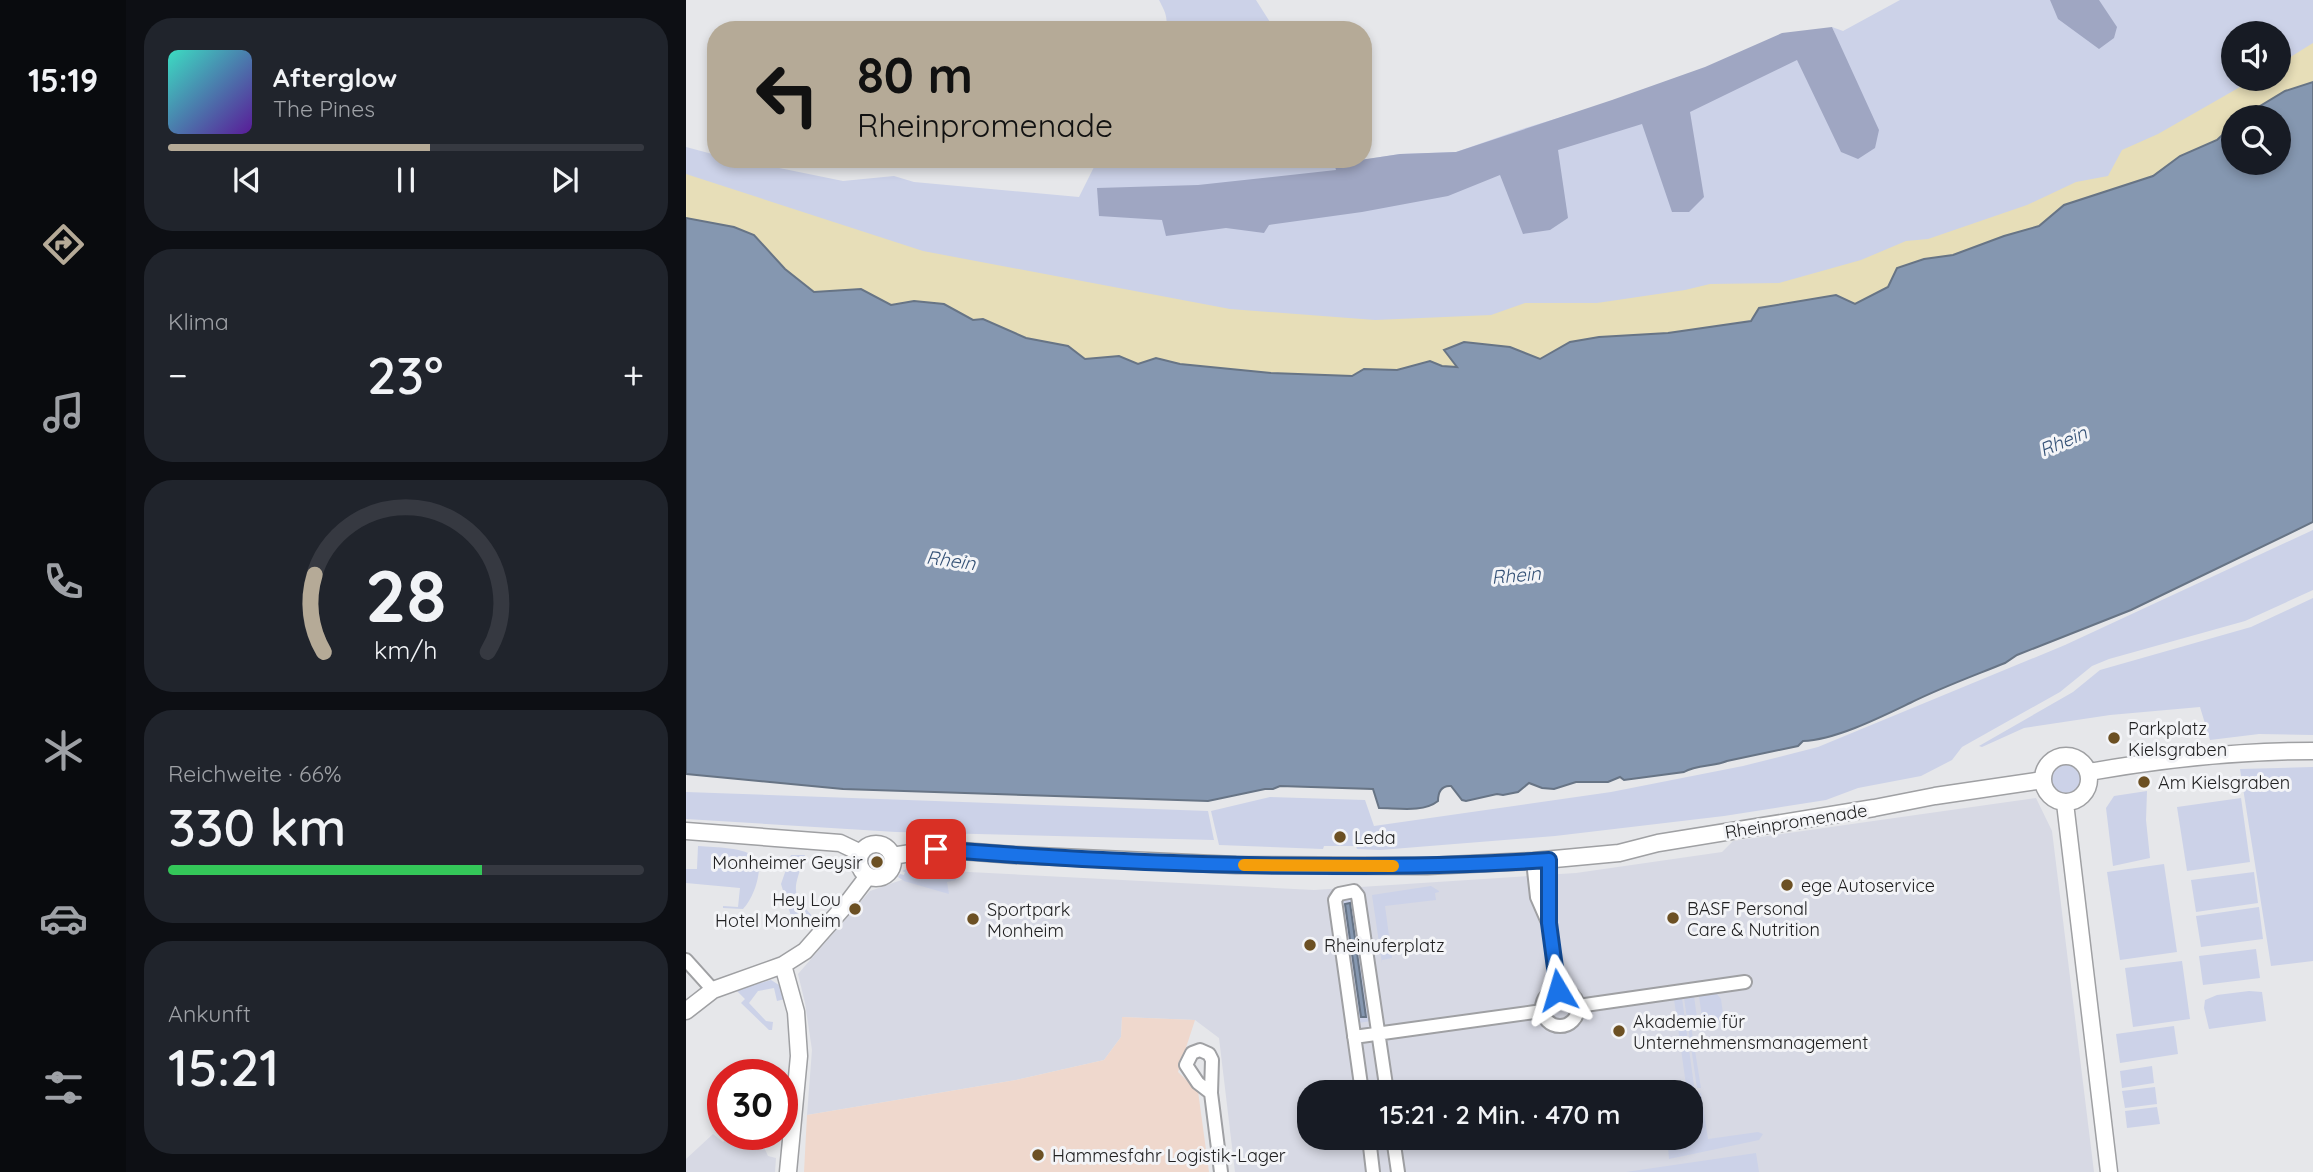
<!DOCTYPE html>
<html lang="de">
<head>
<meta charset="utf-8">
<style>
	:root { --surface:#171b24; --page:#20242c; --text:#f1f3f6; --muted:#9ea1a6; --line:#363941; --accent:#b5aa97 }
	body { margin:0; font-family:Quicksand,sans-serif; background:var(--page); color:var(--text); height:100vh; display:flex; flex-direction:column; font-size:26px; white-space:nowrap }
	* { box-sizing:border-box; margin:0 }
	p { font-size:23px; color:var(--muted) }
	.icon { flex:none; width:38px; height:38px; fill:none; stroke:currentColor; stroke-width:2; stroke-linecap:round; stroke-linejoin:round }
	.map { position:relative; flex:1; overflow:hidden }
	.panel { display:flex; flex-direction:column; gap:18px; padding:18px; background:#0d0f14; width:560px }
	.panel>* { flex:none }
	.banner { position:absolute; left:21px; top:21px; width:665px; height:147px; border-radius:28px; box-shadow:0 4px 10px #0003; background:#b5aa97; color:#111; overflow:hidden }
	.fabs { position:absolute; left:1535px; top:21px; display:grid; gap:14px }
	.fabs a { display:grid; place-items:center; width:70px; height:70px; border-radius:50%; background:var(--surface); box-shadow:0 4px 10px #0003; font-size:35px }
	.speed { position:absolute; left:21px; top:1059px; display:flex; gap:14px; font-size:35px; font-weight:700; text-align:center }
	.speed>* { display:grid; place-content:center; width:91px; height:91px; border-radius:50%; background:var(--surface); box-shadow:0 4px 10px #0003; line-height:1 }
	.speed .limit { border:10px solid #d22; background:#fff; color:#111 }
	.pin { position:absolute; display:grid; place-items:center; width:60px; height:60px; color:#fff; margin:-30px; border-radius:14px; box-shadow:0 4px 10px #0006 }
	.me { position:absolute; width:77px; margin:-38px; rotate:353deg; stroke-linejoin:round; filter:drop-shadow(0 0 5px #0008) }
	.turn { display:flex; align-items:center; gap:24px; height:147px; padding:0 35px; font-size:32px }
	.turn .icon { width:91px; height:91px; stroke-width:2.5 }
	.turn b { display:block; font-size:49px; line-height:60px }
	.big { font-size:52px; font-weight:600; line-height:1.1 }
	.panel .card { flex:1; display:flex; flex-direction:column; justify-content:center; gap:10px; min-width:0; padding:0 24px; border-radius:28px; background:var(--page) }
	.panel .dial { align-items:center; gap:0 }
	.dial svg { height:182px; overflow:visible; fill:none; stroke:var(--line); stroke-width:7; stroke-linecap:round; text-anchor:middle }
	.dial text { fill:var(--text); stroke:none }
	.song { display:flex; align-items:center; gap:21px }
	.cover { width:84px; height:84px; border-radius:10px; background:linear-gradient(135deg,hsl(170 70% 55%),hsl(270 70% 35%)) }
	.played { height:7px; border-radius:4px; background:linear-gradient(90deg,var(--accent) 55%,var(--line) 55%) }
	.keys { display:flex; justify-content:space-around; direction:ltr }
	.heat { display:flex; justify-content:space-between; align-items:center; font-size:38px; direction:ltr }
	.charge { height:10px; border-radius:5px; background:linear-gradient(90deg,#34c759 66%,var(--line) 0) }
	.trip { position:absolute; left:611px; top:1080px; width:406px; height:70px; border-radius:28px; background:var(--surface); box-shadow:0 4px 10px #0003; font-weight:600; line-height:70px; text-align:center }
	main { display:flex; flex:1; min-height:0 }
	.menu { display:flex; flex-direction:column; width:126px; justify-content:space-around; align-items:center; background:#090b0e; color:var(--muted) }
	.menu .icon { width:49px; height:49px }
	.menu .selected { color:var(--accent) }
	.menu b { font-size:32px; color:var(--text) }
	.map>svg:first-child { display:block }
	.built { fill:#d7d9e4; fill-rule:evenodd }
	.industrial { fill:#efd8cd }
	.green { fill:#ccd2e8; fill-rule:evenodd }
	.forest { fill:#9fa6c2 }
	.sand { fill:#e7deb8 }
	.water { fill:#8597b0; stroke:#677485; stroke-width:2 }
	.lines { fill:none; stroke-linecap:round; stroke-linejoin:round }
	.minor-casing { stroke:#9fa0a3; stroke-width:16 }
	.tertiary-casing { stroke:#9fa0a3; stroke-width:19 }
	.minor { stroke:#fff; stroke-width:12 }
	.tertiary { stroke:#fff; stroke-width:16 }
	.route-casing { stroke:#114b97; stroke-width:18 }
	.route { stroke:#1a73e8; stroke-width:12 }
	.slow { stroke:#f59e0b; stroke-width:12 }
	.poi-dot { fill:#6c5023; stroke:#f3f4f7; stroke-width:2.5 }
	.labels { text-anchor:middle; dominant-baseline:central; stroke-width:6; stroke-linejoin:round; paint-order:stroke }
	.poi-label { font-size:18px; fill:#212122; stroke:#f3f4f7; text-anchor:start }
	.street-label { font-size:18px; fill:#212122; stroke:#f3f4f7 }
	.water-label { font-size:19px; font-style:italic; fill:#345176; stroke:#f3f4f7 }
</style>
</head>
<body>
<main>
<nav class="menu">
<b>15:19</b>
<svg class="icon selected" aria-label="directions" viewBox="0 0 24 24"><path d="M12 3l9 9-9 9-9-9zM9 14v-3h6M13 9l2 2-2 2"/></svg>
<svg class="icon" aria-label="music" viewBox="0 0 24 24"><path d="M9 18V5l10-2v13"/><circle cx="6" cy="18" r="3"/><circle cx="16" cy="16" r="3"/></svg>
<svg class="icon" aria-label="phone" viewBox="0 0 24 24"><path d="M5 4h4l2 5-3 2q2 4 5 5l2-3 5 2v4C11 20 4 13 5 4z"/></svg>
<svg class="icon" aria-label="climate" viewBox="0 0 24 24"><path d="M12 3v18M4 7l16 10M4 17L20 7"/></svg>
<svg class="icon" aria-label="car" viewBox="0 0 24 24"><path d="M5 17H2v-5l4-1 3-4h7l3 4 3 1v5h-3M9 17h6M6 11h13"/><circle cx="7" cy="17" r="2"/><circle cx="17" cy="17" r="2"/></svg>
<svg class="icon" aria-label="filters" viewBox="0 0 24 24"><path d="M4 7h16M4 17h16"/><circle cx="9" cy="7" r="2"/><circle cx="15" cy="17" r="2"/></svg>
</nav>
<section class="panel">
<div class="card">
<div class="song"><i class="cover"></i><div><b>Afterglow</b><p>The Pines</p></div></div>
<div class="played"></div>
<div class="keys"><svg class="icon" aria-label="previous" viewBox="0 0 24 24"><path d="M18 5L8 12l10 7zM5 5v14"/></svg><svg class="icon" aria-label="pause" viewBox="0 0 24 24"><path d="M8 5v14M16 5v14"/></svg><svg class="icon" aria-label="next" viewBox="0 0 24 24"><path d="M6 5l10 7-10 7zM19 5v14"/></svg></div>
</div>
<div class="card"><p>Klima</p>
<div class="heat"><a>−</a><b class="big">23°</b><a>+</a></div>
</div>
<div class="card dial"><svg viewBox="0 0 100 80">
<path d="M14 69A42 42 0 1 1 86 69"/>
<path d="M14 69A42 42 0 0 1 10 35" stroke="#b5aa97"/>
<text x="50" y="56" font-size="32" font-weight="700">28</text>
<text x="50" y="72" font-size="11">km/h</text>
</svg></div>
<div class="card"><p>Reichweite · 66%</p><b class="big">330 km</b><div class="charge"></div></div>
<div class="card"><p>Ankunft</p><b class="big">15:21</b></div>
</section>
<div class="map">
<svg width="1627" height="1172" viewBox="0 0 1627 1172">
	<rect width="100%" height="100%" fill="#e6e7ea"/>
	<path class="built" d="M 1350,798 L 1366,831 L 1408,1172 L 549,1172 L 533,1038 L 509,1020 L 436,1017 L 435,1037 L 418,1060 L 330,1080 L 121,1115 L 126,1050 L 119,1003 L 112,974 L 184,891 L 244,870 L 628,890 L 890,873 L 1036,852 L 1047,841 ZM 623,1092 L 1004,1092 L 1004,1138 L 623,1138 Z
		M 27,1134 L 37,1142 L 45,1134 L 72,1134 L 82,1156 L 90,1158 L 89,1172 L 0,1172 L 0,1159 Z"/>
	<path class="industrial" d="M 436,1017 L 509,1020 L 492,1072 L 512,1091 L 523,1172 L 118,1172 L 121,1115 L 330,1080 L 418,1060 L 435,1037 Z"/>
	<path class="green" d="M 473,0 L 570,0 L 589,30 L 478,30 C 484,19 478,10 473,0 Z
		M 1214,0 L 1627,0 L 1627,82 L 1547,117 L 1547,125 L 1268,255 L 759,350 L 0,217 L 0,147 L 30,155 L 30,159 L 49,159 L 157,181 L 208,176 L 228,182 L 393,197 L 412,159 L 675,160 L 714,154 L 770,152 L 839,128 L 1149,34 L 1146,27 L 1157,31 ZM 1547,33 L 1592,33 L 1592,79 L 1547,79 Z
		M 1627,530 L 1627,590 L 1559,621 L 1423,659 L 1406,666 L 1374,692 L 1276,747 L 1266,760 L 1235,776 L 1172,788 L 1140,800 L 1038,816 L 869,836 L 694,850 L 671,849 L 670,846 L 638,846 L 637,849 L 533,845 L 525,811 L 584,797 L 679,800 L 688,826 L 925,792 L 1057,766 L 1132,747 L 1379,645 Z
		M 1627,598 L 1627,735 L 1573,734 L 1524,740 L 1514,707 L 1424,715 L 1338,728 L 1296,747 L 1293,746 L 1387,692 L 1414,670 L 1565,627 Z
		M1364 779a16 16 0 1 1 32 0a16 16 0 1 1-32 0Z
		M 1627,767 L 1627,961 L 1585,966 L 1554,769 Z
		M 1461,791 L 1460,820 L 1464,858 L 1427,866 L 1420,808 L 1428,796 Z
		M 0,792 L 522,811 L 528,840 L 210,832 L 0,819 Z
		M 1555,798 L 1564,862 L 1501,871 L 1491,807 Z
		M 12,846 C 31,848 57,846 72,859 C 76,874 67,899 57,909 L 37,908 L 37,906 L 52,907 L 54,888 L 0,883 L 0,869 L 11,869 Z
		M 105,855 L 119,855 C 107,893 103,891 131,921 L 128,925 L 125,924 L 118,911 L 105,916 L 95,884 Z
		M 1478,864 L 1491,952 L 1434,960 L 1421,872 Z
		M 228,866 L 229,869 L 252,870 L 252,867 L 267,868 L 270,880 L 261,882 L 263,894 L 218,881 L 212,877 L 214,874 L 218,875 L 219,872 L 216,871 Z
		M 1568,872 L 1572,903 L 1510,912 L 1505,880 Z
		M 745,886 L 753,891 L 753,892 L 749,893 L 750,900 L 699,906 L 706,958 L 696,960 L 696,963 L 686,895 Z
		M 667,897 L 685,1021 L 672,1023 L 654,899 Z
		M 1573,907 L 1577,939 L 1515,947 L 1510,916 Z
		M 1570,949 L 1574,978 L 1517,985 L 1513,956 Z
		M 1496,961 L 1504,1019 L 1447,1027 L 1439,968 Z
		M 85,980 L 93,985 L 99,999 L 91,1001 L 88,988 L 72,991 L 63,1003 L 80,1021 L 87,1022 L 86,1030 L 83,1030 L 55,1003 L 59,999 L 50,990 Z
		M 1563,991 L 1576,992 L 1580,1021 L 1523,1029 L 1518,1008 L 1519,1000 L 1531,995 Z
		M 1030,993 L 1035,999 L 1038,1021 L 1017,1024 L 1013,996 Z
		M 1008,996 L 1012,1025 L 1005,1026 L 1015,1088 L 1011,1088 L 998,998 Z
		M 996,998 L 1009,1093 L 1015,1093 L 1022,1139 L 1072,1132 L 1077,1134 L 1073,1140 L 983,1159 L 982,1147 L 1008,1143 L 1005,1114 L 1004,1092 L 1001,1092 L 988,999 Z
		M 1488,1026 L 1492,1054 L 1434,1063 L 1430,1034 Z
		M 1466,1066 L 1468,1083 L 1436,1088 L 1434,1071 Z
		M 1469,1087 L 1471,1104 L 1439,1108 L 1436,1091 Z
		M 1471,1107 L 1474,1124 L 1441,1128 L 1439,1111 Z
		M 1070,1153 L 1073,1172 L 940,1172 Z"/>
	<path class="forest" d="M 1364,0 L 1413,0 L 1431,27 L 1428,38 L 1413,49 L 1372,19 Z
		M 1146,27 L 1193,130 L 1189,148 L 1172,159 L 1155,152 L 1111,60 L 1004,112 L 1018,197 L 1003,212 L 986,212 L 956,124 L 872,150 L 882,218 L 864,230 L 837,234 L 814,175 L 762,196 L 676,212 L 583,225 L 578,233 L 540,228 L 480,236 L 476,220 L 413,216 L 411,188 L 512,185 L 650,170 L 647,159 L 674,160 L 714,154 L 770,152 L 926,100 L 1019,67 L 1096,33 Z"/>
	<path class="sand" d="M 1627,43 L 1627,82 L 1599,91 L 1556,117 L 1547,117 L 1547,125 L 1531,140 L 1494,156 L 1467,176 L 1378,205 L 1353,226 L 1318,236 L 1267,255 L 1238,259 L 1202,287 L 1169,304 L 982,333 L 913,337 L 884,342 L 854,359 L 824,347 L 772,367 L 756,366 L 743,361 L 711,370 L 678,369 L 666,376 L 585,373 L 494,364 L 470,358 L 452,364 L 433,356 L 399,359 L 382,346 L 340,338 L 297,319 L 287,320 L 258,304 L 228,301 L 205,305 L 175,289 L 128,292 L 99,269 L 68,235 L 48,227 L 0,218 L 0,174 L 237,251 L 544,309 L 689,320 L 805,315 L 839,303 L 911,303 L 999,290 L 1024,284 L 1093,283 L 1175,260 L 1220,241 L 1242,239 L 1341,205 L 1390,182 L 1422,176 L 1436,150 L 1472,134 L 1568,79 L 1592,79 L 1593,64 Z"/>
	<path class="water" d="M 1627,82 L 1627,522 L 1445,610 L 1331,655 L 1319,663 C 1287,676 1254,688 1224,703 C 1195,717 1149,740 1117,741 L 1112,746 L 1041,761 C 1028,767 1011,764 998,772 L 938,780 L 934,777 L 922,782 L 890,782 L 868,789 L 856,788 L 843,783 L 832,792 L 817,795 L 811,794 L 780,801 L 776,800 L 765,786 C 755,785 752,793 752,801 C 737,813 711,808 693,808 L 687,789 L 594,786 L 587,789 L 579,789 L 522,801 L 157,789 L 0,774 L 0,218 L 48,227 L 68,235 L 99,269 L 128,292 L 175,289 L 205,305 L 228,301 L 258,304 L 287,320 L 297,319 L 340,338 L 382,346 L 399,359 L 433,356 L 452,364 L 470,358 L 494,364 L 585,373 L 666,376 L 678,369 L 711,370 L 744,361 L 756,366 L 771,367 L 758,350 L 778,342 L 824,347 L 854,359 L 884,342 L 913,337 L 982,333 L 1065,321 L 1073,308 L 1150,295 L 1169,304 L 1202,287 L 1211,268 L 1238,259 L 1267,255 L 1318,236 L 1353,226 L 1378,205 L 1467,176 L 1494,156 L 1531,140 L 1547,125 L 1547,163 L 1592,163 L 1592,117 L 1556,117 L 1599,91 Z
		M 664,903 L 680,1017 L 675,1017 L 659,904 Z"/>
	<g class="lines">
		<defs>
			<path id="minor" d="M 863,860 L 863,923 L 871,990
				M 847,861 L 851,897 L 861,920
				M 0,960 L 27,990
				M856 1008a18 18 0 1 1 36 0a18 18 0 1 1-36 0Z
				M 892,1006 L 1059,982
				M 668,1037 L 856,1011
				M 676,1092 L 649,900 L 653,894 L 668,891 L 672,896 L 701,1092
				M 525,1093 L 512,1083 L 500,1065 L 506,1053 L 514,1050 L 523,1054 L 526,1060 L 525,1093 L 535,1172
				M 683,1138 L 687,1172
				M 707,1138 L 712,1172"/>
			<path id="tertiary" d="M1357 779a23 23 0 1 1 46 0a23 23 0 1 1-46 0Z
				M 1403,772 C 1477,759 1552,751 1627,751
				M 1379,803 L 1423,1172
				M 0,831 L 154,843 L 175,853
				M173 861a17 17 0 1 1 34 0a17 17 0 1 1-34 0Z
				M 206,856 L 250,849 L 328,855 L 550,865 L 741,866 L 847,861 L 933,853 L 972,843 L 1188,808 L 1249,796 L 1357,780
				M 97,965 L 110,1012 L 113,1056 L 102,1172
				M 0,1011 L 27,990 L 97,965 L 119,951 L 163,901 L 182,876"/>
		</defs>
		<use href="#minor" class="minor-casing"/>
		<use href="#tertiary" class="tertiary-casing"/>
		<use href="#minor" class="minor"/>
		<use href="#tertiary" class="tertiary"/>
	</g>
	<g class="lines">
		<defs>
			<path id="route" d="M 250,849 C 383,860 516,866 650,866 C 721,866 792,865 863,860 L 863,923 L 872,990"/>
		</defs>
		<use href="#route" class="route-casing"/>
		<use href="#route" class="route"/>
		<path class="slow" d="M 558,865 L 707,866"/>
	</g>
	<g class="poi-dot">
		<circle cx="1428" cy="738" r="7"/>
		<circle cx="1458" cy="782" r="7"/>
		<circle cx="654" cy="837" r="7"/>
		<circle cx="191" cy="862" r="7"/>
		<circle cx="1101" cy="885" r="7"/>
		<circle cx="169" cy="909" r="7"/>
		<circle cx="987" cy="918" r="7"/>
		<circle cx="287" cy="919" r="7"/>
		<circle cx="624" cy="945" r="7"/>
		<circle cx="933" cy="1031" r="7"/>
		<circle cx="352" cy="1155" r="7"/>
	</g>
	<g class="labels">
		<g class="poi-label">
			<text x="1442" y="728">Parkplatz<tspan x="1442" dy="21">Kielsgraben</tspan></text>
			<text x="1472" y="782">Am Kielsgraben</text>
			<text x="668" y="837">Leda</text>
			<text x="177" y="862" text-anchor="end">Monheimer Geysir</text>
			<text x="1115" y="885">ege Autoservice</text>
			<text x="155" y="899" text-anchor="end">Hey Lou<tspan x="155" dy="21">Hotel Monheim</tspan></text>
			<text x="1001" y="908">BASF Personal<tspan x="1001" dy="21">Care &amp; Nutrition</tspan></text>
			<text x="301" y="909">Sportpark<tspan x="301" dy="21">Monheim</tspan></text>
			<text x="638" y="945">Rheinuferplatz</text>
			<text x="947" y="1021">Akademie für<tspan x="947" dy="21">Unternehmensmanagement</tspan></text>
			<text x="366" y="1155">Hammesfahr Logistik-Lager</text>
		</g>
		<g class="street-label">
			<text transform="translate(1110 821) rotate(-9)">Rheinpromenade</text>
		</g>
		<g class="water-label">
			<text transform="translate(1377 441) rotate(-23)">Rhein</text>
			<text transform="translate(265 560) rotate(8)">Rhein</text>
			<text transform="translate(830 575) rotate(-5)">Rhein</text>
		</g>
	</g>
</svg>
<div class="fabs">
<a><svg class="icon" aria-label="sound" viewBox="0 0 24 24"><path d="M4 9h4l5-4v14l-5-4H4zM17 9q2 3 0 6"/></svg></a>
<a><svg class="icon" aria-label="search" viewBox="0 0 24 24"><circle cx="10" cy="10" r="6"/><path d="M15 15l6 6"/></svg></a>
</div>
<div class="speed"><div class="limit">30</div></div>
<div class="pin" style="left:250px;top:849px;background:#d93025"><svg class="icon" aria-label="arrive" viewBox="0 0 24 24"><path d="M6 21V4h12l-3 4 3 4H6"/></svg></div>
<svg class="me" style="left:872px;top:990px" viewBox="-20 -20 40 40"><path d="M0-17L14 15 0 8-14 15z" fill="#1a73e8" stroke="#fff" stroke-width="4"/></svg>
<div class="trip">15:21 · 2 Min. · 470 m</div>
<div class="banner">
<div class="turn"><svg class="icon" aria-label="left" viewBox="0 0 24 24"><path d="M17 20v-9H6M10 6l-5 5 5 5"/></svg><div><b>80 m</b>Rheinpromenade</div></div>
</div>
</div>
</main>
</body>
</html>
